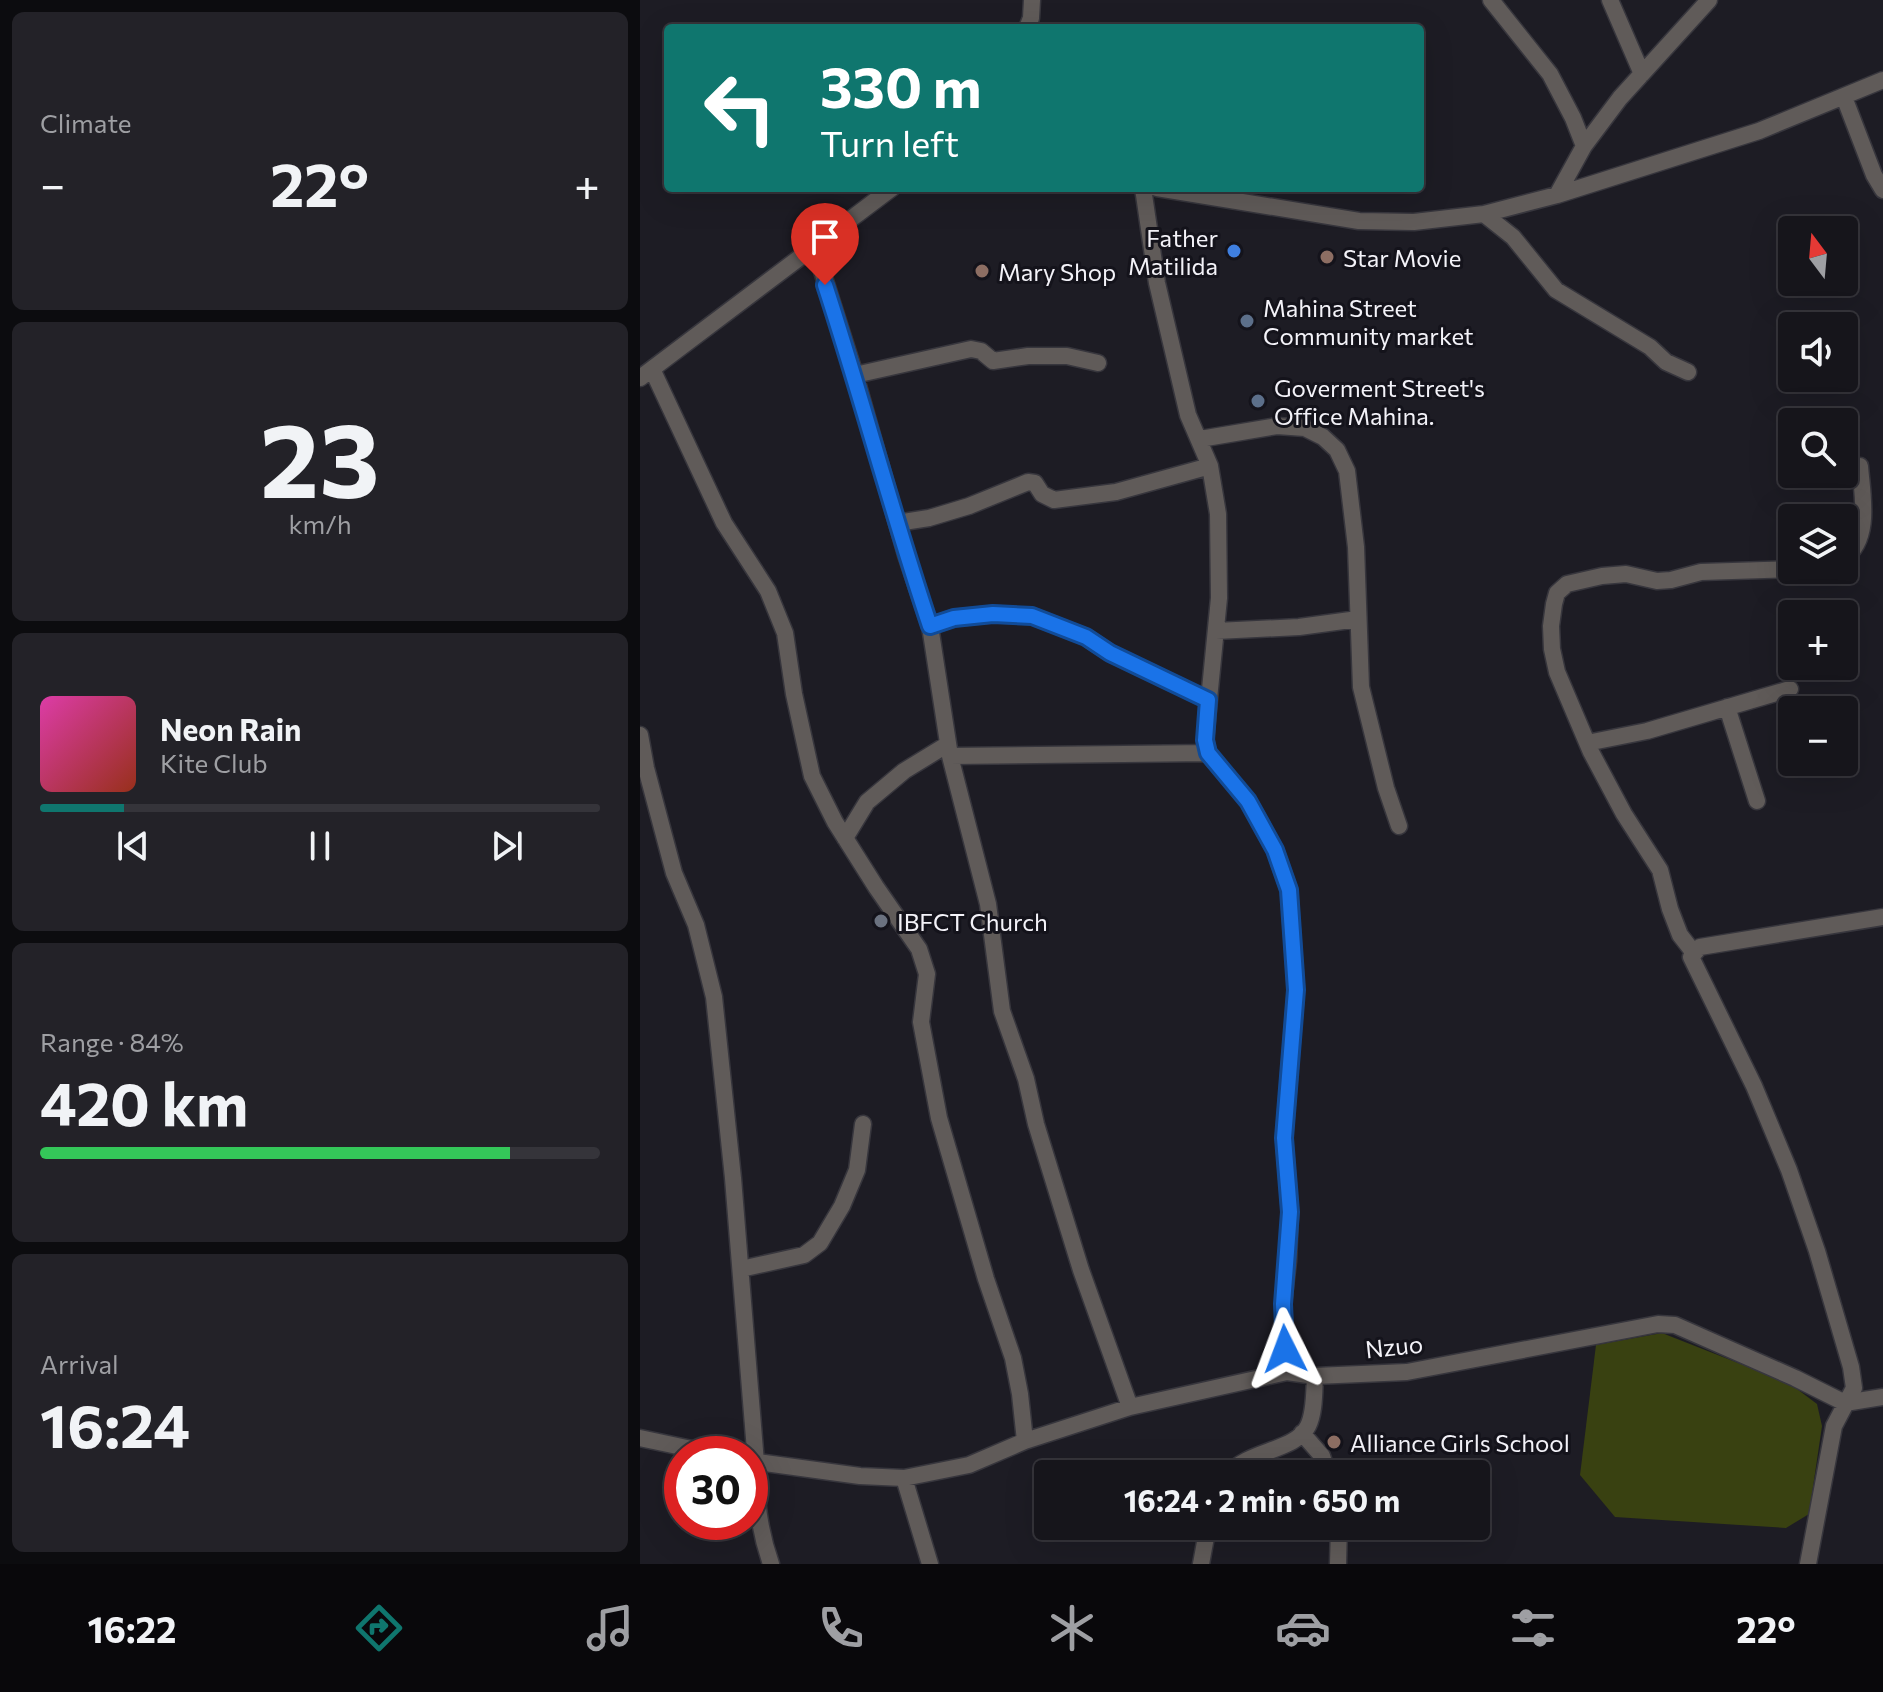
<!DOCTYPE html>
<html lang="en">
<head>
<meta charset="utf-8">
<style>
	:root { --surface:#16151b; --page:#232228; --text:#f1f3f6; --muted:#9e9fa3; --line:#35343a; --accent:#0f766e }
	body { margin:0; font-family:Commissioner,sans-serif; background:var(--page); color:var(--text); height:100vh; display:flex; flex-direction:column; font-size:30px; white-space:nowrap }
	* { box-sizing:border-box; margin:0 }
	p { font-size:26px; color:var(--muted) }
	.icon { flex:none; width:44px; height:44px; fill:none; stroke:currentColor; stroke-width:2; stroke-linecap:round; stroke-linejoin:round }
	.map { position:relative; flex:1; overflow:hidden }
	.details { display:flex; flex-direction:column; gap:12px; padding:12px; background:#0c0c0f; width:640px }
	.details>* { flex:none }
	.top-card { position:absolute; left:24px; top:24px; width:760px; height:168px; border-radius:8px; box-shadow:0 8px 32px #0002,0 0 0 2px var(--line); background:#0f766e; color:#fff; overflow:hidden }
	.needle { width:52px; rotate:344deg }
	.buttons { position:absolute; left:1138px; top:216px; display:grid; gap:16px }
	.buttons a { display:grid; place-items:center; width:80px; height:80px; border-radius:8px; background:var(--surface); box-shadow:0 8px 32px #0002,0 0 0 2px var(--line); font-size:40px }
	.speed { position:absolute; left:24px; top:1436px; display:flex; gap:16px; font-size:40px; font-weight:700; text-align:center }
	.speed>* { display:grid; place-content:center; width:104px; height:104px; border-radius:50%; background:var(--surface); box-shadow:0 8px 32px #0002,0 0 0 2px var(--line); line-height:1 }
	.speed .limit { border:12px solid #d22; background:#fff; color:#111 }
	.pin { position:absolute; display:grid; place-items:center; width:68px; height:68px; color:#fff; margin:-82px -34px; border-radius:50% 50% 50% 0; rotate:-45deg; box-shadow:0 0 8px #0007 }
	.pin .icon { rotate:45deg }
	.me { position:absolute; width:88px; margin:-44px; rotate:357deg; stroke-linejoin:round; filter:drop-shadow(0 0 6px #0008) }
	.turn { display:flex; align-items:center; gap:28px; height:168px; padding:0 24px; font-size:36px }
	.turn .icon { width:104px; height:104px; stroke-width:2.5 }
	.turn b { display:block; font-size:56px; line-height:68px }
	.big { font-size:60px; font-weight:700; line-height:1.1 }
	.details .card { flex:1; display:flex; flex-direction:column; justify-content:center; gap:12px; min-width:0; padding:0 28px; border-radius:12px; background:var(--page) }
	.details .dial { align-items:center; gap:0 }
	.dial b { font-size:104px; line-height:1 }
	.song { display:flex; align-items:center; gap:24px }
	.cover { width:96px; height:96px; border-radius:12px; background:linear-gradient(135deg,hsl(320 70% 55%),hsl(10 70% 35%)) }
	.played { height:8px; border-radius:4px; background:linear-gradient(90deg,var(--accent) 15%,var(--line) 15%) }
	.keys { display:flex; justify-content:space-around; direction:ltr }
	.heat { display:flex; justify-content:space-between; align-items:center; font-size:44px; direction:ltr }
	.charge { height:12px; border-radius:6px; background:linear-gradient(90deg,#34c759 84%,var(--line) 0) }
	.trip { position:absolute; left:394px; top:1460px; width:456px; height:80px; border-radius:8px; background:var(--surface); box-shadow:0 8px 32px #0002,0 0 0 2px var(--line); font-weight:700; line-height:80px; text-align:center }
	.dock { display:flex; height:128px; justify-content:space-around; align-items:center; background:#09080b; color:var(--muted) }
	.dock .icon { width:56px; height:56px }
	.dock .on { color:var(--accent) }
	.dock b { font-size:36px; color:var(--text) }
	main { display:flex; flex:1; min-height:0 }
	.map>svg:first-child { display:block }
	.green { fill:#394111 }
	.lines { fill:none; stroke-linecap:round; stroke-linejoin:round }
	.minor-casing { stroke:#37363d; stroke-width:19 }
	.minor { stroke:#605b59; stroke-width:16 }
	.route-casing { stroke:#114b97; stroke-width:20 }
	.route { stroke:#1a73e8; stroke-width:14 }
	.shop-dot { fill:#3f7fe0; stroke:#14131b; stroke-width:3 }
	.education-dot { fill:#8d6e63; stroke:#14131b; stroke-width:3 }
	.service-dot { fill:#5c6f8a; stroke:#14131b; stroke-width:3 }
	.worship-dot { fill:#6b7280; stroke:#14131b; stroke-width:3 }
	.labels { text-anchor:middle; dominant-baseline:central; stroke-width:6; stroke-linejoin:round; paint-order:stroke }
	.poi-label { font-size:24px; fill:#f3f2f8; stroke:#14131b; text-anchor:start }
	.street-label { font-size:24px; fill:#f3f2f8; stroke:#14131b }
</style>
</head>
<body>
<main>
<section class="details">
<div class="card"><p>Climate</p>
<div class="heat"><a>−</a><b class="big">22°</b><a>+</a></div>
</div>
<div class="card dial"><b>23</b><p>km/h</p></div>
<div class="card">
<div class="song"><i class="cover"></i><div><b>Neon Rain</b><p>Kite Club</p></div></div>
<div class="played"></div>
<div class="keys"><svg class="icon" aria-label="previous" viewBox="0 0 24 24"><path d="M18 5L8 12l10 7zM5 5v14"/></svg><svg class="icon" aria-label="pause" viewBox="0 0 24 24"><path d="M8 5v14M16 5v14"/></svg><svg class="icon" aria-label="next" viewBox="0 0 24 24"><path d="M6 5l10 7-10 7zM19 5v14"/></svg></div>
</div>
<div class="card"><p>Range · 84%</p><b class="big">420 km</b><div class="charge"></div></div>
<div class="card"><p>Arrival</p><b class="big">16:24</b></div>
</section>
<div class="map">
<svg width="1243" height="1564" viewBox="0 0 1243 1564">
	<rect width="100%" height="100%" fill="#1d1c24"/>
	<path class="green" d="M 1022,1333 L 1149,1383 L 1177,1404 L 1182,1426 L 1169,1514 L 1146,1528 L 975,1517 L 940,1475 L 956,1345 Z"/>
	<g class="lines">
		<defs>
			<path id="minor" d="M 851,0 L 910,74 L 933,118 L 944,146
				M 970,0 L 1002,74
				M 387,28 L 391,18 L 392,0
				M 1204,97 L 1234,175 L 1243,190
				M 503,188 L 517,283 L 548,415 L 570,466 L 578,514 L 579,598 L 565,740 L 568,753 L 608,801 L 635,850 L 649,890 L 656,990 L 644,1138 L 650,1212 L 648,1261 L 643,1304 L 647,1372
				M 517,188 L 719,221 L 774,222 L 844,214 L 917,195 L 1119,131 L 1243,80
				M 917,195 L 944,146 L 980,98 L 1069,0
				M 844,214 L 873,237 L 916,290 L 1010,347 L 1026,362 L 1048,372
				M 174,246 L 215,375 L 266,555 L 290,626 L 310,756 L 348,904 L 362,1011 L 386,1079 L 396,1124 L 441,1270 L 490,1407
				M 12,369 L 84,523 L 128,591 L 145,633 L 154,694 L 172,776 L 195,822 L 236,887 L 279,949 L 287,974 L 281,1022 L 299,1118 L 346,1279 L 373,1358 L 380,1394 L 385,1441
				M 215,375 L 331,349 L 341,351 L 353,361 L 388,356 L 427,356 L 458,363
				M 0,378 L 252,188
				M 560,439 L 637,426 L 665,428 L 683,437 L 697,450 L 707,471 L 716,547 L 721,687 L 746,788 L 759,826
				M 257,523 L 289,518 L 329,506 L 388,482 L 395,483 L 402,494 L 414,500 L 476,492 L 570,466
				M 1204,558 C 1232,539 1222,494 1220,466
				M 290,626 L 314,618 L 353,614 L 392,616 L 446,637 L 470,653 L 568,700
				M 576,631 L 659,627 L 718,619
				M 1087,707 L 1117,801
				M 0,735 L 6,768 L 34,873 L 56,925 L 74,997 L 93,1178 L 116,1463 C 115,1499 119,1530 131,1564
				M 947,743 L 1007,731 L 1150,689
				M 310,756 L 568,753
				M 205,838 L 227,802 L 264,771 L 308,744
				M 1054,953 L 1040,935 L 1030,909 L 1020,870 L 984,814 L 951,752 L 917,672 L 912,649 L 911,626 L 914,604 L 917,593 L 927,584 L 962,576 L 986,574 L 1017,581 L 1031,580 L 1061,572 L 1152,569
				M 101,1269 L 164,1255 L 180,1243 L 202,1206 L 217,1170 L 223,1124
				M 1205,1403 L 1243,1397
				M 662,1433 L 682,1456 L 688,1474
				M 0,1438 L 75,1454
				M 110,1461 L 220,1476 L 264,1478 L 329,1465 L 385,1441 L 490,1407 L 647,1372 L 675,1376 L 767,1372 L 1018,1324 L 1035,1325 L 1155,1378 L 1205,1403
				M 589,1474 C 608,1450 656,1451 668,1426 C 675,1412 674,1391 675,1376
				M 264,1478 L 290,1564
				M 561,1564 L 568,1526
				M 698,1564 L 699,1526
				M 1168,1564 L 1194,1426 L 1214,1388 L 1211,1367 L 1177,1251 L 1149,1170 L 1114,1086 L 1051,957 L 1060,947 L 1243,917"/>
		</defs>
		<use href="#minor" class="minor-casing"/>
		<use href="#minor" class="minor"/>
	</g>
	<g class="lines">
		<defs>
			<path id="route" d="M 185,285 C 222,398 252,513 290,626 L 314,618 L 353,614 L 392,616 L 446,637 L 470,653 L 568,700 L 565,740 L 568,753 L 608,801 L 635,850 L 649,890 L 656,990 L 644,1138 L 650,1212 L 643,1304 L 645,1349"/>
		</defs>
		<use href="#route" class="route-casing"/>
		<use href="#route" class="route"/>
	</g>
	<circle class="shop-dot" cx="594" cy="251" r="8"/>
	<g class="education-dot">
		<circle cx="687" cy="257" r="8"/>
		<circle cx="342" cy="271" r="8"/>
		<circle cx="694" cy="1442" r="8"/>
	</g>
	<g class="service-dot">
		<circle cx="607" cy="321" r="8"/>
		<circle cx="618" cy="401" r="8"/>
	</g>
	<circle class="worship-dot" cx="241" cy="921" r="8"/>
	<g class="labels">
		<g class="poi-label">
			<text x="578" y="237" text-anchor="end">Father<tspan x="578" dy="28">Matilida</tspan></text>
			<text x="703" y="257">Star Movie</text>
			<text x="358" y="271">Mary Shop</text>
			<text x="623" y="307">Mahina Street<tspan x="623" dy="28">Community market</tspan></text>
			<text x="634" y="387">Goverment Street's<tspan x="634" dy="28">Office Mahina.</tspan></text>
			<text x="257" y="921">IBFCT Church</text>
			<text x="710" y="1442">Alliance Girls School</text>
		</g>
		<g class="street-label">
			<text transform="translate(754 1346) rotate(-6)">Nzuo</text>
		</g>
	</g>
</svg>
<div class="buttons">
<a><svg class="needle" viewBox="-14 -14 28 28"><path d="M0-13l5 13h-10z" fill="#e53935"/><path d="M0 13l5-13h-10z" fill="#9e9fa3"/></svg></a>
<a><svg class="icon" aria-label="sound" viewBox="0 0 24 24"><path d="M4 9h4l5-4v14l-5-4H4zM17 9q2 3 0 6"/></svg></a>
<a><svg class="icon" aria-label="search" viewBox="0 0 24 24"><circle cx="10" cy="10" r="6"/><path d="M15 15l6 6"/></svg></a>
<a><svg class="icon" aria-label="layers" viewBox="0 0 24 24"><path d="M12 4l9 5-9 5-9-5zM3 14l9 5 9-5"/></svg></a>
<a>+</a>
<a>−</a>
</div>
<div class="speed"><div class="limit">30</div></div>
<div class="pin" style="left:185px;top:285px;background:#d93025"><svg class="icon" aria-label="arrive" viewBox="0 0 24 24"><path d="M6 21V4h12l-3 4 3 4H6"/></svg></div>
<svg class="me" style="left:645px;top:1349px" viewBox="-20 -20 40 40"><path d="M0-17L14 15 0 8-14 15z" fill="#1a73e8" stroke="#fff" stroke-width="4"/></svg>
<div class="trip">16:24 · 2 min · 650 m</div>
<div class="top-card">
<div class="turn"><svg class="icon" aria-label="left" viewBox="0 0 24 24"><path d="M17 20v-9H6M10 6l-5 5 5 5"/></svg><div><b>330 m</b>Turn left</div></div>
</div>
</div>
</main>
<nav class="dock">
<b>16:22</b>
<svg class="icon on" aria-label="directions" viewBox="0 0 24 24"><path d="M12 3l9 9-9 9-9-9zM9 14v-3h6M13 9l2 2-2 2"/></svg>
<svg class="icon" aria-label="music" viewBox="0 0 24 24"><path d="M9 18V5l10-2v13"/><circle cx="6" cy="18" r="3"/><circle cx="16" cy="16" r="3"/></svg>
<svg class="icon" aria-label="phone" viewBox="0 0 24 24"><path d="M5 4h4l2 5-3 2q2 4 5 5l2-3 5 2v4C11 20 4 13 5 4z"/></svg>
<svg class="icon" aria-label="climate" viewBox="0 0 24 24"><path d="M12 3v18M4 7l16 10M4 17L20 7"/></svg>
<svg class="icon" aria-label="car" viewBox="0 0 24 24"><path d="M5 17H2v-5l4-1 3-4h7l3 4 3 1v5h-3M9 17h6M6 11h13"/><circle cx="7" cy="17" r="2"/><circle cx="17" cy="17" r="2"/></svg>
<svg class="icon" aria-label="filters" viewBox="0 0 24 24"><path d="M4 7h16M4 17h16"/><circle cx="9" cy="7" r="2"/><circle cx="15" cy="17" r="2"/></svg>
<b>22°</b>
</nav>
</body>
</html>
